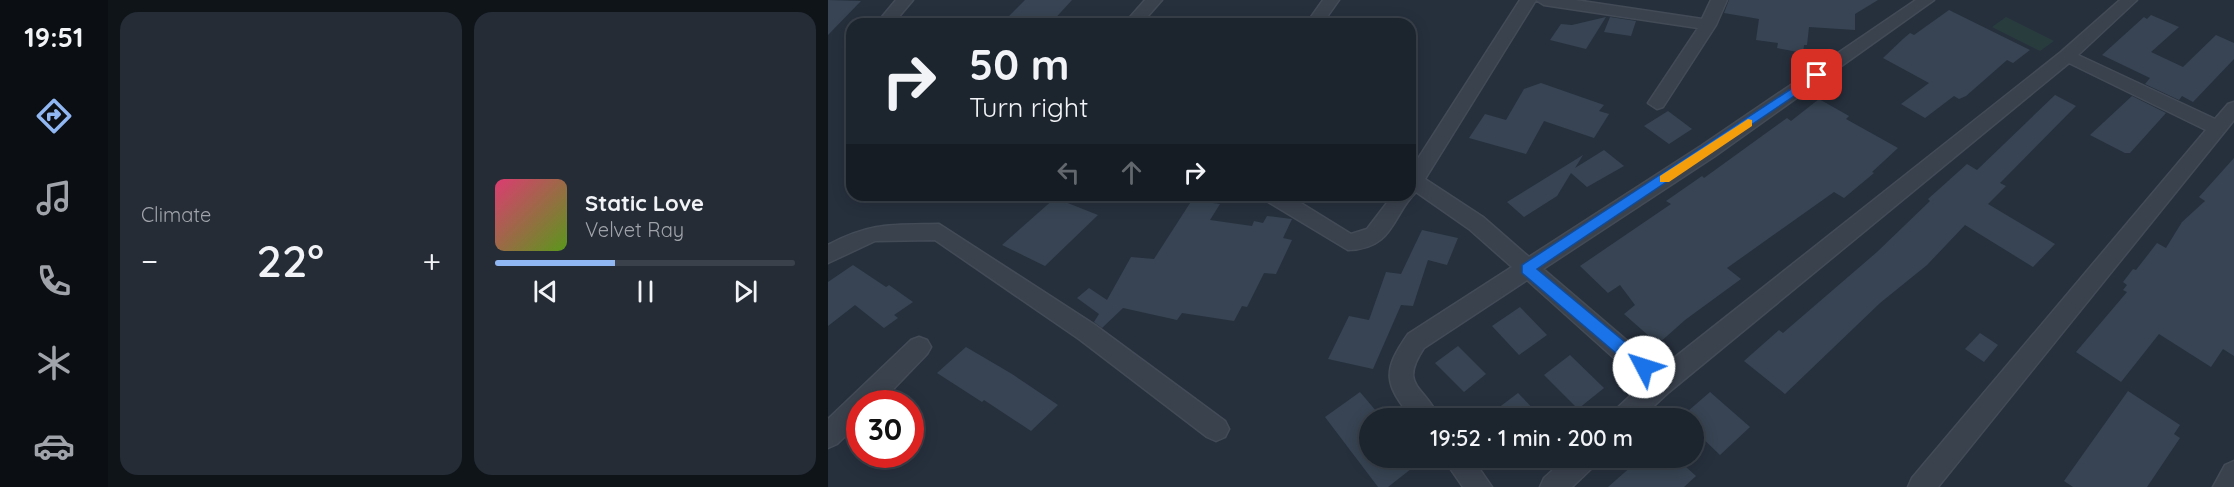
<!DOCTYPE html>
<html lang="en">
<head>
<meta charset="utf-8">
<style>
	:root { --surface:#1c242e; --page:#252c36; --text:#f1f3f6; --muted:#a0a4aa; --line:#3a414a; --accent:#91b7f2 }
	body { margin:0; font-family:Quicksand,sans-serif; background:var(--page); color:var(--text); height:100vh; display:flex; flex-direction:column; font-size:22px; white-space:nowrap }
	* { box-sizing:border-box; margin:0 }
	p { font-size:20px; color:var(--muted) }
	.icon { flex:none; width:33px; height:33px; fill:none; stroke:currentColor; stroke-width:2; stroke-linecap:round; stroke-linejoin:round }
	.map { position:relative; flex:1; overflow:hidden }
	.details { display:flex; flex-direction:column; gap:12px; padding:12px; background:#0f1419; width:720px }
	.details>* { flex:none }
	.top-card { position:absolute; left:18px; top:18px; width:570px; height:183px; border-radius:18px; box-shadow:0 3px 15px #0003,0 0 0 2px var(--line); background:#1c242e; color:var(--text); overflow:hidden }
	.speed { position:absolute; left:18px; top:390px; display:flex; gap:12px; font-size:30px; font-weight:700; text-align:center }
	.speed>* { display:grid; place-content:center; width:78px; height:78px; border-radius:50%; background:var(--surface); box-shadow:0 3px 15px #0003,0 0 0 2px var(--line); line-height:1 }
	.speed .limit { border:9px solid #d22; background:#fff; color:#111 }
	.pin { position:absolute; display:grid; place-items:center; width:51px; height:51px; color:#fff; margin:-26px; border-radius:12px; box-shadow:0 3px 9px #0006 }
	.me { position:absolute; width:66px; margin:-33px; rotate:310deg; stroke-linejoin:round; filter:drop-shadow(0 0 4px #0008) }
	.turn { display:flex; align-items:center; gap:21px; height:126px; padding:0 24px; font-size:27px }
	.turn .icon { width:78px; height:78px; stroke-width:2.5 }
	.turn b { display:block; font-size:42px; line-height:51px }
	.lanes { display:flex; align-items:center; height:57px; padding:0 24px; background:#0003; justify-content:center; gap:30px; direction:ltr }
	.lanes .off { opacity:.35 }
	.big { font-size:45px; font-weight:600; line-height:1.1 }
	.details .card { flex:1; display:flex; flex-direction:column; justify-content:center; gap:9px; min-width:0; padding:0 21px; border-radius:18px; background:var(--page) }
	.song { display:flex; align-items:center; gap:18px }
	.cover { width:72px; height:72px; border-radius:9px; background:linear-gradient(135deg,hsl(340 70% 55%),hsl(90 70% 35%)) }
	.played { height:6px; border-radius:3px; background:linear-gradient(90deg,var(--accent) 40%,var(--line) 40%) }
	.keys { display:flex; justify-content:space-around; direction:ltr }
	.heat { display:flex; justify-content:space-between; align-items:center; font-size:33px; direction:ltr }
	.details .tiles { flex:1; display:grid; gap:12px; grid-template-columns:repeat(2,1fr) }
	.trip { position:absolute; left:531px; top:408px; width:345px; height:60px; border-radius:30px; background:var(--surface); box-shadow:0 3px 15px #0003,0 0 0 2px var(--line); font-weight:600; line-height:60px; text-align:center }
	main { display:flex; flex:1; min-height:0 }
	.dock { display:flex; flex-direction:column; width:108px; justify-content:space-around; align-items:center; background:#0b0e12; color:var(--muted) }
	.dock .icon { width:42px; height:42px }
	.dock .active { color:var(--accent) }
	.dock b { font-size:27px; color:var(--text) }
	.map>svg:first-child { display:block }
	.green { fill:#283c3e }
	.building { fill:#384453 }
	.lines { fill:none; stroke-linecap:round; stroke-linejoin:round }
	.street-casing { stroke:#434b57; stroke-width:3 }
	.street { fill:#3a424e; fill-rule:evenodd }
	.route { fill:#1a73e8; stroke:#114b97; stroke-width:1.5 }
	.slow { fill:#f59e0b }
</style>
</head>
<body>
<main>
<nav class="dock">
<b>19:51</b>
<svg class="icon active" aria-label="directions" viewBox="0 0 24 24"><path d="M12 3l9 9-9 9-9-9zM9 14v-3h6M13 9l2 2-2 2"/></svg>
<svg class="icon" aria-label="music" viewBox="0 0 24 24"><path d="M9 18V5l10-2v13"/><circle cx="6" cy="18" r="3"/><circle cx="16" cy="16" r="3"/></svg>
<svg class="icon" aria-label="phone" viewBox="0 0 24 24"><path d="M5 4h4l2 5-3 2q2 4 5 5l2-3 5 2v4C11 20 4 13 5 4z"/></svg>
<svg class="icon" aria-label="climate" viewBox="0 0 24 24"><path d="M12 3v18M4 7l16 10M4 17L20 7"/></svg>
<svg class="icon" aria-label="car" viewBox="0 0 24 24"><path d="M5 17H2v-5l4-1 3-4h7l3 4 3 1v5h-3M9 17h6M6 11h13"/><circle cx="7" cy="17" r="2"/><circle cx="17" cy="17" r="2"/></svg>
</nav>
<section class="details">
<div class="tiles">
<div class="card"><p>Climate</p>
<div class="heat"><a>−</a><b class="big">22°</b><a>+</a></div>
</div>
<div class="card">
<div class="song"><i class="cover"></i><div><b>Static Love</b><p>Velvet Ray</p></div></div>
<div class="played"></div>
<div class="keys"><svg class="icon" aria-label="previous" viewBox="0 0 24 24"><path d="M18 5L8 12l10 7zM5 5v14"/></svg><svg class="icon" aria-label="pause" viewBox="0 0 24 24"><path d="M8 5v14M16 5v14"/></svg><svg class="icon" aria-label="next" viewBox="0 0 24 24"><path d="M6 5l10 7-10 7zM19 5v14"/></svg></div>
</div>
</div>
</section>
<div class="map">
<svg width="1406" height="487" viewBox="0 0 1406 487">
	<rect width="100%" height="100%" fill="#26303d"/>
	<path class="green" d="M 1178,17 L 1226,41 L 1212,51 L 1164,27 Z"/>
	<path class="building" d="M 0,0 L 33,1 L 0,35 Z
		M 197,0 L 244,0 L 222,24 L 175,22 Z
		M 901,0 L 1050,0 L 1027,14 L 1027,30 L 981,27 L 979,45 L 976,45 L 975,53 L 949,48 L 950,43 L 928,40 L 931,19 L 896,13 Z
		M 1121,10 L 1202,50 L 1185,63 L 1179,60 L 1138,96 L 1131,99 L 1126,96 L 1097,118 L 1073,104 L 1101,83 L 1055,58 L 1075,39 L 1082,33 L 1086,35 Z
		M 1323,15 L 1351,27 L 1323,52 L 1355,67 L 1388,35 L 1406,43 L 1406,59 L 1365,102 L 1354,96 L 1351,100 L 1317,84 L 1322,78 L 1274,55 L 1316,17 L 1319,19 Z
		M 778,17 L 758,49 L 722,40 L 733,24 L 744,25 Z
		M 782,17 L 808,21 L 803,36 L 776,32 Z
		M 713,83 L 776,105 L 771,111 L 781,114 L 766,138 L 716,121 L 698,154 L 641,138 L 657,114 L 678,120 L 696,89 Z
		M 1227,95 L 1248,106 L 1172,183 L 1178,186 L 1160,204 L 1227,244 L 1205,267 L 1137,225 L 1099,265 L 1052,303 L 957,394 L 916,361 L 951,330 L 955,333 L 1049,252 L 1102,201 L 1100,199 L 1139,164 L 1149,170 Z
		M 1304,96 L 1338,113 L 1302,153 L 1297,153 L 1262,135 Z
		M 991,99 L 1021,116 L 1018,119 L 1070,148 L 1044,172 L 1046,173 L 1016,198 L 1006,192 L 899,268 L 913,279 L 857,320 L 830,344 L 796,314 L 807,305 L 792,285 L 780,293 L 752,266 L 843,204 L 838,201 L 874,176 L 876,178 L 959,118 L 963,121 Z
		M 840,111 L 864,129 L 841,144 L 816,126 Z
		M 776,150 L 796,166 L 759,187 L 743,173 L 729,196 L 696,217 L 679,202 L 755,155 L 747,168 Z
		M 1406,158 L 1406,356 L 1395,349 L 1383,367 L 1331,334 L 1293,382 L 1248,352 L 1299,292 L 1295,290 L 1299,285 L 1295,282 L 1305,269 L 1308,270 L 1329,243 L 1338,248 L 1354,222 L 1377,201 L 1371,197 Z
		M 227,198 L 270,215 L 217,266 L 174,245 Z
		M 364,200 L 392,204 L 382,220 L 424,226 L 426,221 L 435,223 L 439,216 L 464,219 L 455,238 L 464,240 L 448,274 L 436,273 L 419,307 L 414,306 L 406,321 L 354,313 L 349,320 L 295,308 L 274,328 L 266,322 L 271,314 L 249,298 L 261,288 L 279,300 L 303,257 L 326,259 Z
		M 594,230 L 630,238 L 619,265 L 600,260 L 585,306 L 573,305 L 545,369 L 500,359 L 521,316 L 541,320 L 558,272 L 573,274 Z
		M 25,265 L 58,287 L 61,285 L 85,302 L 66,315 L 70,318 L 56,328 L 27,305 L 0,326 L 0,282 Z
		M 692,307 L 719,335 L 691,355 L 664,326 Z
		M 1152,333 L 1170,345 L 1156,362 L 1137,349 Z
		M 630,346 L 658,374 L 636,392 L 607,363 Z
		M 138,347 L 184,374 L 230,405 L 203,431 L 156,400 L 154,402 L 109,373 Z
		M 742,355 L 776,388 L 750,409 L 716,375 Z
		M 1300,391 L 1352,425 L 1346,434 L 1352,438 L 1319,487 L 1245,487 L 1236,481 Z
		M 532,392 L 554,418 L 542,418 L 542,459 L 597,458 L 560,487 L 550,487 L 497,417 Z
		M 882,392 L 922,427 L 892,455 L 866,430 L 866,418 L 852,418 Z
		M 690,393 L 714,418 L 657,418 Z
		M 813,458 L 848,458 L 868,476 L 856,487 L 780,487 Z"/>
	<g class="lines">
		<defs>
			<path id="street" d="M 68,0 L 85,0 L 69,19 L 71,24 L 55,24 L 53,18 Z
				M 317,0 L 334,0 L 313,24 L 296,24 Z
				M 495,0 L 511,0 L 494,24 L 478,24 Z
				M 692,0 L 708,0 L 597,179 L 655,217 L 701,257 L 873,146 L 1088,0 L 1106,0 L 887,156 L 715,269 L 832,369 L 1233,52 L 1292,0 L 1309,0 L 1250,55 L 1387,119 L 1400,104 L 1406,102 L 1406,120 L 1110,487 L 1080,487 L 1084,478 L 1378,130 L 1241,63 L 841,392 L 813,418 L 784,418 L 787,410 L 815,384 L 699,280 L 596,348 C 570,387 597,385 611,418 L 584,418 C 556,384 554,371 580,334 L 684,267 L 641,229 L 588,192 C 564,215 566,249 520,250 L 437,200 L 434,195 L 460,195 L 523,234 L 539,229 L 565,195 L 582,195 L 582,171 Z
				M 708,0 L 747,0 L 874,19 L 883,0 L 899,0 L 888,25 L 835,107 L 829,109 L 820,103 L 870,28 L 716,5 Z
				M 111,224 L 267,325 L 397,421 L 401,429 L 397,437 L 388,441 L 379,437 L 251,339 L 107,240 L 47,241 L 0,263 L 0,245 C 43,222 64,225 111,224 Z
				M 91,337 L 99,340 L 103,347 L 99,354 L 51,404 L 32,404 L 32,422 L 9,444 L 0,448 L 0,419 L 83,340 Z
				M 615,458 L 644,458 L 664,487 L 635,487 Z
				M 738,458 L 769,458 L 765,467 L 744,487 L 712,487 L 716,478 Z
				M 1406,461 L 1406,487 L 1385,487 L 1397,465 Z"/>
		</defs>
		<use href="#street" class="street-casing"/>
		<use href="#street" class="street"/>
	</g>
	<path class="route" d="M 989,72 L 993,73 L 993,78 L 709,269 L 821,362 L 823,367 L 821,372 L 810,372 L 694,273 L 694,265 Z"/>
	<path class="slow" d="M 920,119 L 924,120 L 924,126 L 841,182 L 832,182 L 832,176 Z"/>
</svg>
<div class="speed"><div class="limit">30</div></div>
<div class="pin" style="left:989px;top:75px;background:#d93025"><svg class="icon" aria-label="arrive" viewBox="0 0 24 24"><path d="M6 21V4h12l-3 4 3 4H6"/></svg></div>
<svg class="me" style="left:816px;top:367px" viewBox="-20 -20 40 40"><circle r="19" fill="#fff"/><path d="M0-13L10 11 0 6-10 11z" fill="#1a73e8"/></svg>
<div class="trip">19:52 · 1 min · 200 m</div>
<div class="top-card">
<div class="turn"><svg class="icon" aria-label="right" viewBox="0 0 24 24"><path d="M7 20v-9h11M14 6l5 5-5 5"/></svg><div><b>50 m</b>Turn right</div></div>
<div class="lanes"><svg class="icon off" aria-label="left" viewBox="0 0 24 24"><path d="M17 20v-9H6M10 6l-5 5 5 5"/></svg><svg class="icon off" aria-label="ahead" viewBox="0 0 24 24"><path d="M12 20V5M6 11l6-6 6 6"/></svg><svg class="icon" aria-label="right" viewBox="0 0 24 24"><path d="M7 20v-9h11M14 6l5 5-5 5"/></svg></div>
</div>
</div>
</main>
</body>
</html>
